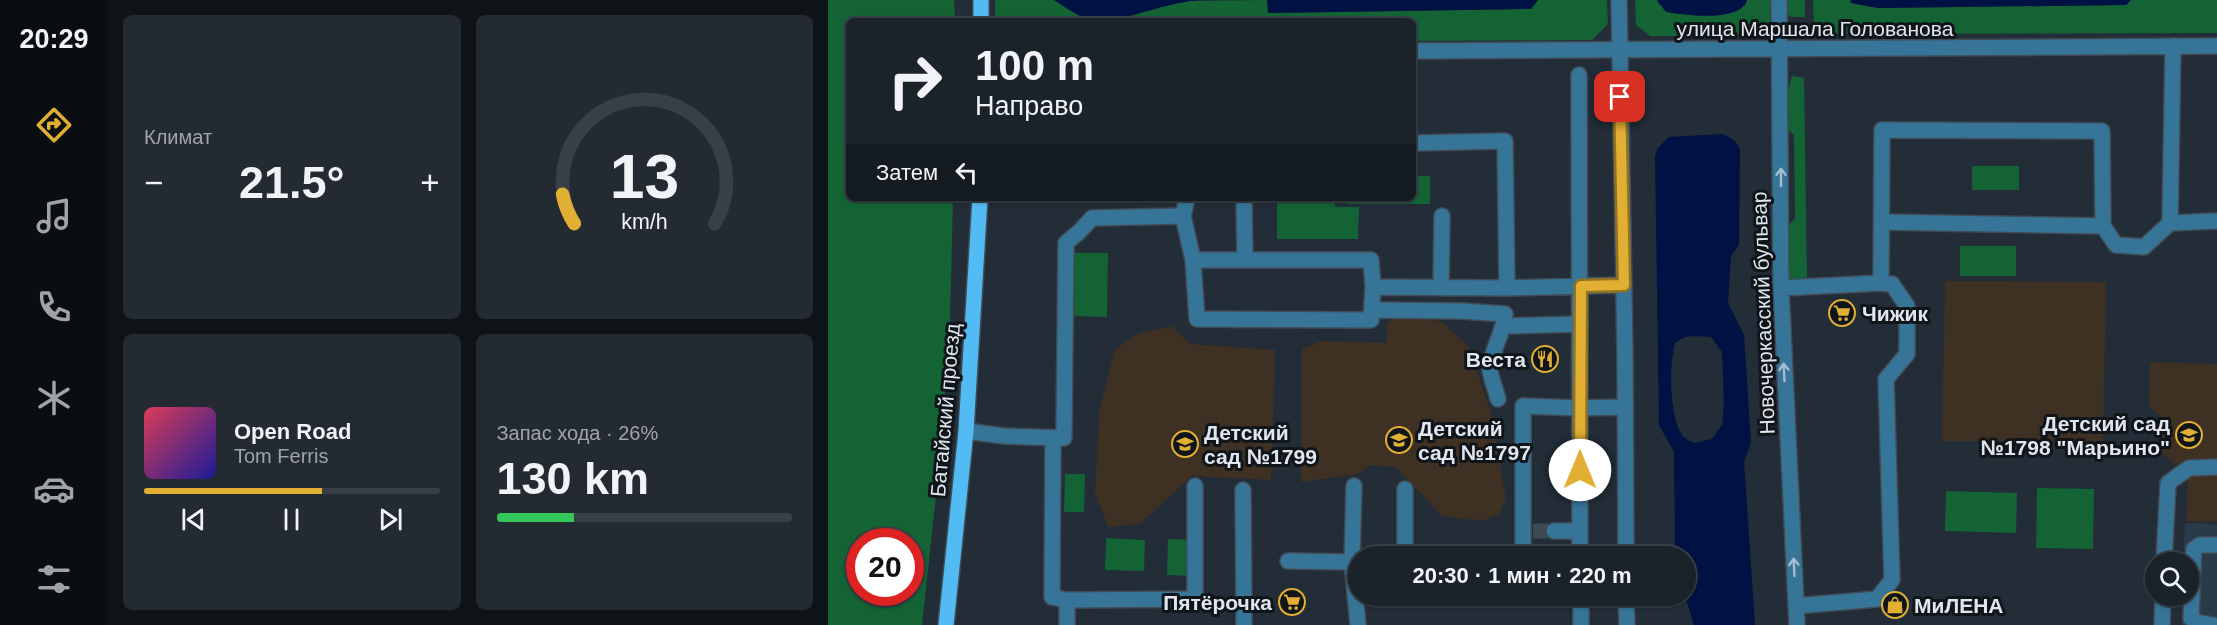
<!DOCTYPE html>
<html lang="ru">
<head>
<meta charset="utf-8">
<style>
	:root { --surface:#1a222a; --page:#232a32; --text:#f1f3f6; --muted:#9fa4a8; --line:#383f47; --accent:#e1af34 }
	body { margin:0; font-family:Arial,sans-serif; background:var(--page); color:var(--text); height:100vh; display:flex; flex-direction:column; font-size:22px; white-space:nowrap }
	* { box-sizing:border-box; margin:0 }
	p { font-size:20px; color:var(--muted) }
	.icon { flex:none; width:33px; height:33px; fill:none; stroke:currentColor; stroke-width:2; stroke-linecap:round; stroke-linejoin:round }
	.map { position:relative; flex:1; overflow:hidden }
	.side { display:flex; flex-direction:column; gap:15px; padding:15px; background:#0e1317; width:720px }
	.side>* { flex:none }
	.guide { position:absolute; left:18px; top:18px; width:570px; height:183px; border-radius:9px; box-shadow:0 2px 4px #0004,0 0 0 2px var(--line); background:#1a222a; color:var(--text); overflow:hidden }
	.tools { position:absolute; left:1317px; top:552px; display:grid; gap:12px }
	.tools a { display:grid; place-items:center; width:54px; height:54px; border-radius:50%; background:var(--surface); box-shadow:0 2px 4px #0004,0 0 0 2px var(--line); font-size:30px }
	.speed { position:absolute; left:18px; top:528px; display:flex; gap:12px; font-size:30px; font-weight:700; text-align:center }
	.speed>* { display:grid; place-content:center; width:78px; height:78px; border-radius:50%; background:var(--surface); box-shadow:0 2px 4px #0004,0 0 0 2px var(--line); line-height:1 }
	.speed .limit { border:9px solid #d22; background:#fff; color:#111 }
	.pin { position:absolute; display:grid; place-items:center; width:51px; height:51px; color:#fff; margin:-26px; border-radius:12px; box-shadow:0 3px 9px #0006 }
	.me { position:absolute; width:66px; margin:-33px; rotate:0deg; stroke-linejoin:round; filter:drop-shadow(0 0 4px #0008) }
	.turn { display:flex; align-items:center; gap:21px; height:126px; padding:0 30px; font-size:27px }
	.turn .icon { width:78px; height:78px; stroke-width:2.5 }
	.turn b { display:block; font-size:42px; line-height:51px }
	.then { display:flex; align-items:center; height:57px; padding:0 30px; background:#0003; gap:12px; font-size:22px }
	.big { font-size:45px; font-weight:600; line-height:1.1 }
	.side .tile { flex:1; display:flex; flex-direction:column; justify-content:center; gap:9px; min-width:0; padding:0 21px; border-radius:9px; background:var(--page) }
	.side .dial { align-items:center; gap:0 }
	.dial svg { height:156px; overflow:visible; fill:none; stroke:var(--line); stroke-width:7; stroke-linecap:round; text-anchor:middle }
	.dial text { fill:var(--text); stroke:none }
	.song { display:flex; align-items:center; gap:18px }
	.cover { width:72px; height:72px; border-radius:9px; background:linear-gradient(135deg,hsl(350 70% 55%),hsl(240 70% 35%)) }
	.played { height:6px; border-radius:3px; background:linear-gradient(90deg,var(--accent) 60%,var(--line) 60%) }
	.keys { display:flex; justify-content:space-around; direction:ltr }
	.heat { display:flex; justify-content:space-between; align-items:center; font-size:33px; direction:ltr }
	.charge { height:9px; border-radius:4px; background:linear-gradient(90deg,#34c759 26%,var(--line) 0) }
	.side .tiles { flex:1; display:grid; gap:15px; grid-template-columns:repeat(2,1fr) }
	.trip { position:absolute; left:520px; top:546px; width:348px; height:60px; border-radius:30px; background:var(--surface); box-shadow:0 2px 4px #0004,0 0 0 2px var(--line); font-weight:600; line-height:60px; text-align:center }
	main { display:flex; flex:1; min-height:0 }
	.dock { display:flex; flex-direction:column; width:108px; justify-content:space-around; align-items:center; background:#0a0e11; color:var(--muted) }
	.dock .icon { width:42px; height:42px }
	.dock .active { color:var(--accent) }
	.dock b { font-size:27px; color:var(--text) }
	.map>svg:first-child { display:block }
	.built { fill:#2a3a48 }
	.education { fill:#3f3024 }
	.green { fill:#136335; fill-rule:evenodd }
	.water { fill:#014; fill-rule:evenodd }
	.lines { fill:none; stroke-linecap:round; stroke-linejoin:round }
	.minor-tunnel { stroke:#3e4953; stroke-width:15; stroke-dasharray:15 8; stroke-linecap:butt }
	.minor-casing { stroke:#404b55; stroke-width:18 }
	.major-casing { stroke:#404b55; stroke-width:18 }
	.minor { stroke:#377598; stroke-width:15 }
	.major { stroke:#52bbf4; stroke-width:15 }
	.oneway { stroke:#a4becf }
	.route-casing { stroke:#927222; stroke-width:15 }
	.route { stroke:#e1af34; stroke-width:10 }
	.labels { text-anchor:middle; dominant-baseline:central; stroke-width:6; stroke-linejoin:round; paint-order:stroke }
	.street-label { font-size:21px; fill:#dfe6ed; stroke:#10151a }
	.poi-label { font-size:21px; font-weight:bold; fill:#dfe6ed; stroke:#10151a; text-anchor:start }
</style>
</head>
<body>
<main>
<nav class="dock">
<b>20:29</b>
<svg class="icon active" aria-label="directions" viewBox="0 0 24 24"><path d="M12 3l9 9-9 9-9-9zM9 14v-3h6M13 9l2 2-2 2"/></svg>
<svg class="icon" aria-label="music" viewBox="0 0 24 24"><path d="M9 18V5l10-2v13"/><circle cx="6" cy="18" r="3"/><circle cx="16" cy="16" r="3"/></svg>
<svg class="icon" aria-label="phone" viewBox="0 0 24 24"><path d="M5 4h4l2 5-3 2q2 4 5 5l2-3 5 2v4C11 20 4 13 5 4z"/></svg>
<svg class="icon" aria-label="climate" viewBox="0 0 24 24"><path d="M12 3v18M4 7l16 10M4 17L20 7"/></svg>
<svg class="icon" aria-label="car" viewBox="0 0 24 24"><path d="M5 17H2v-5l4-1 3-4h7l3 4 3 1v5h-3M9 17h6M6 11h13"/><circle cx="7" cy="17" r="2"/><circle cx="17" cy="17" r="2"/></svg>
<svg class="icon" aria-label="filters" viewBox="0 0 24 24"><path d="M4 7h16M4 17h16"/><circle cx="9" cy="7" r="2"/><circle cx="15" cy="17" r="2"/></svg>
</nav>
<section class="side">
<div class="tiles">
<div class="tile"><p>Климат</p>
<div class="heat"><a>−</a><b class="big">21.5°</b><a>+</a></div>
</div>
<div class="tile dial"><svg viewBox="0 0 100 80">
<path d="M14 69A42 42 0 1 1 86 69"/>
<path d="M14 69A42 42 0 0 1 8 54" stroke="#e1af34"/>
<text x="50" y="56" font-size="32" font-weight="700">13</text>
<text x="50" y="72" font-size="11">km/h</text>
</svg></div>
<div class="tile">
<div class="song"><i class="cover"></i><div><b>Open Road</b><p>Tom Ferris</p></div></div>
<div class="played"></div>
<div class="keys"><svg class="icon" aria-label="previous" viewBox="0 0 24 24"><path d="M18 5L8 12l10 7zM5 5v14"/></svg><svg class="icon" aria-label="pause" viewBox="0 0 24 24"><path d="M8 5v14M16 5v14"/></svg><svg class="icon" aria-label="next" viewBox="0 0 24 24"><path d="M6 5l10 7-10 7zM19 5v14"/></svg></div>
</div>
<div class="tile"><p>Запас хода · 26%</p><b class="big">130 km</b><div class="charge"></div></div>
</div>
</section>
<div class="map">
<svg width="1389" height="625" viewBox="0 0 1389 625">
	<rect width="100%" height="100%" fill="#222d38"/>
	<path class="built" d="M 1357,523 L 1389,524 L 1389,625 L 1354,625 L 1354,596 L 1360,596 L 1360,562 L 1355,562 Z"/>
	<path class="education" d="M 1117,281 L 1278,282 L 1275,442 L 1114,441 Z
		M 577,313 L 614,322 L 641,347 L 664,416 L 678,499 L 671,514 L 654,521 L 614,516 L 568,467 L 542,465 L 530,474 L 473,482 L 474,349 L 493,341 L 558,343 L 560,322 Z
		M 344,326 L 363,344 L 447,350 L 443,480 L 364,476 L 312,524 L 280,527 L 267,493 L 271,412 L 287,349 L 311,333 Z
		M 1322,362 L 1389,364 L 1389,522 L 1358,521 L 1360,475 L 1334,453 L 1333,417 L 1321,405 Z"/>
	<path class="green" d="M 0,0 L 126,0 L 127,21 L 21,21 L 21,198 L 125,198 L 122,324 L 113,449 L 94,625 L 0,625 ZM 32,542 L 82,542 L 82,592 L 32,592 Z
		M 167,0 L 226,0 L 257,18 L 295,19 L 327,8 L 361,1 L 439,0 L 441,13 L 702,9 L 710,0 L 779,0 L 780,24 L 764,40 L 585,41 L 585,21 L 167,21 Z
		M 807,0 L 829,0 L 831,5 L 917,6 L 919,0 L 942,0 L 942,25 L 932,35 L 886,35 L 883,38 L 871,39 L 866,36 L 822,36 L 808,25 Z
		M 958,0 L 977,0 L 977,17 L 963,17 L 958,12 Z
		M 985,0 L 1022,0 L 1023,3 L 1050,8 L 1298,5 L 1303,0 L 1389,0 L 1389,33 L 986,34 Z
		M 964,76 L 976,78 L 979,282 L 961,284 L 960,225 L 967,219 L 966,135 L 961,130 L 960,91 Z
		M 1144,166 L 1191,166 L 1191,190 L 1144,190 Z
		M 585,176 L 602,176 L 602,204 L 518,204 L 518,198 L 585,198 Z
		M 449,198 L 507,198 L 507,207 L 531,207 L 530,239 L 449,239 Z
		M 1132,246 L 1188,246 L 1188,276 L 1132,276 Z
		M 246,253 L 280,253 L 279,317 L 245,316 Z
		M 237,474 L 257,474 L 256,512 L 236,512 Z
		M 1209,488 L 1266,489 L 1265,549 L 1208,548 Z
		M 1118,491 L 1189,493 L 1188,533 L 1117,531 Z
		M 278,538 L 317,540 L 316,571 L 277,570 Z
		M 340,539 L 365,540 L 364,576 L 339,575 Z"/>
	<path class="water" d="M 226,0 L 373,0 C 334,2 298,24 259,18 C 248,16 236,6 226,0 Z
		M 439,0 L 710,0 L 703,9 L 440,13 Z
		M 829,0 L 919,0 C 912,23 857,15 838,12 Z
		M 1022,0 L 1303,0 L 1298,5 L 1050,8 L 1023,3 Z
		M 894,134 C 902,137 908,140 912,149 L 911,245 L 903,256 L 900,303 L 916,335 L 923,443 L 916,461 L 927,625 L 866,625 L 857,596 L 858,556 L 847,556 L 846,452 L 831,425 L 827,156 L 830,148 L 841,137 ZM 866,336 L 883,337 L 894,352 L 896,402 L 894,425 L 884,439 L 866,443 C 862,441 856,438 854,435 C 841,415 841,365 847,343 L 857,337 Z"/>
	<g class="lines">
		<path class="minor-tunnel" d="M 705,531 L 726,531"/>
		<defs>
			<path id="minor" d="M 791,0 L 797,354 L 798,556
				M 951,0 L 953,288 L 969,625
				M 1345,46 L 1342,223 L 1389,221
				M 585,51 L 1389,46
				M 751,75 L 752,556
				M 585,143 L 677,141 L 679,288 L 796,285
				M 359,198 L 355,216 L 365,260 L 543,260 L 545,287 L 679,288
				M 416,198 L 417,260
				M 1054,222 L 1275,226
				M 365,260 L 369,319 L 543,320 L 545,287
				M 613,288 L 614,216
				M 953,288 L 1053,283 L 1054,130 L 1274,131 L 1275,226 L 1288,245 L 1316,247 L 1342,223
				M 544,310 L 634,311 L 677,314 C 676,334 662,351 662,370 C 663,379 668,390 670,399
				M 676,326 L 752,324
				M 138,431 L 176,436 L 236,438 L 238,243 L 252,231 L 264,218 L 355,216
				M 225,438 L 224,597 L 239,600 L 239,625
				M 526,486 L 524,562 L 530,625
				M 577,489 L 577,556
				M 415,490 L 416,625
				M 726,531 L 752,531
				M 695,556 L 695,406 L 751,408 L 797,407
				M 460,561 L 524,562
				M 1336,562 L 1340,483 L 1361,468 L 1389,467
				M 577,596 L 577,597 L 694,596
				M 753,596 L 753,625
				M 798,596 L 799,625
				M 239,600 L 367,599 L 367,486
				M 968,606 L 1049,599 L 1064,580 L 1058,379 L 1079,354 L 1079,306 L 1064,284 L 1053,283
				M 1334,625 L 1335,596
				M 1385,625 L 1369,622 L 1363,618 L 1366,549 L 1372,545 L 1389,545"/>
			<path id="major" d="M 153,0 L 153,21
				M 118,625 L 138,431 L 152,198"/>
		</defs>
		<use href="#minor" class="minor-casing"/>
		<use href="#major" class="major-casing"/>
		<use href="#minor" class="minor"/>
		<use href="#major" class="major"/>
	</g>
	<defs><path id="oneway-shaft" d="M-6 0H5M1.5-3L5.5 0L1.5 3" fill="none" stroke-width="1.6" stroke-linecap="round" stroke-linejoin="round" transform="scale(1.5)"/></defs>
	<g class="oneway">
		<use href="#oneway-shaft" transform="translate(953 177) rotate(-90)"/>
		<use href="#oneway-shaft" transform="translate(956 372) rotate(-93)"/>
		<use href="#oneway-shaft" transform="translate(966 567) rotate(-93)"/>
	</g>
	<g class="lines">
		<defs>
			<path id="route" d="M 752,470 L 753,286 L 796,285 L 792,97"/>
		</defs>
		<use href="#route" class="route-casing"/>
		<use href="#route" class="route"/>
	</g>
	<defs>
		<symbol id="supermarket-ring" viewBox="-11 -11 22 22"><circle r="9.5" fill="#10151a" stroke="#e1af34" stroke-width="1.5"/><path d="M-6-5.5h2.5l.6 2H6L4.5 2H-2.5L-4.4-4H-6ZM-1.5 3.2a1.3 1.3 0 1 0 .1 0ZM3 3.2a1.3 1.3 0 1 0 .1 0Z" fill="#e1af34"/></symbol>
		<symbol id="restaurant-ring" viewBox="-11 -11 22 22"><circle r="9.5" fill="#10151a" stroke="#e1af34" stroke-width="1.5"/><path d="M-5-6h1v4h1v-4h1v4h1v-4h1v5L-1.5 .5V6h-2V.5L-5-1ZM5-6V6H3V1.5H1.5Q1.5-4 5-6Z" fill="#e1af34"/></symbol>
		<symbol id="school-ring" viewBox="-11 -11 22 22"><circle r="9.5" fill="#10151a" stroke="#e1af34" stroke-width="1.5"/><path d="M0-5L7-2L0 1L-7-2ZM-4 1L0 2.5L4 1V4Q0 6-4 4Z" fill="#e1af34"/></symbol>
		<symbol id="shop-ring" viewBox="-11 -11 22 22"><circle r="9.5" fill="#10151a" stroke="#e1af34" stroke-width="1.5"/><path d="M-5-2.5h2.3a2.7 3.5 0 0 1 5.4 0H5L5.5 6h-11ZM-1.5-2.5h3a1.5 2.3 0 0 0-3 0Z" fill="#e1af34"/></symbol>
	</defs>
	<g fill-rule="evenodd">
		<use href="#supermarket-ring" x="999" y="298" width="30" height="30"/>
		<use href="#restaurant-ring" x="702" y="344" width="30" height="30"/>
		<use href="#school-ring" x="1346" y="420" width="30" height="30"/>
		<use href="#school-ring" x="556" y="425" width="30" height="30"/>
		<use href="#school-ring" x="342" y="429" width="30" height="30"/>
		<use href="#supermarket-ring" x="449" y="587" width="30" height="30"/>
		<use href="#shop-ring" x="1052" y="590" width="30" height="30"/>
	</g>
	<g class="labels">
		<g class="street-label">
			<text x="987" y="28">улица Маршала Голованова</text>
			<text transform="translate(935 313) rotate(-92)">Новочеркасский бульвар</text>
			<text transform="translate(117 410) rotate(-85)">Батайский проезд</text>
		</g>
		<g class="poi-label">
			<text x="1034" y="313">Чижик</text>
			<text x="698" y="359" text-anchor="end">Веста</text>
			<text x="1342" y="423" text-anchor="end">Детский сад<tspan x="1342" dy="24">№1798 "Марьино"</tspan></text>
			<text x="590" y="428">Детский<tspan x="590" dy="24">сад №1797</tspan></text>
			<text x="376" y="432">Детский<tspan x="376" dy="24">сад №1799</tspan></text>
			<text x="444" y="602" text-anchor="end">Пятёрочка</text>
			<text x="1086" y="605">МиЛЕНА</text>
		</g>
	</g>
</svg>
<div class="tools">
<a><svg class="icon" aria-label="search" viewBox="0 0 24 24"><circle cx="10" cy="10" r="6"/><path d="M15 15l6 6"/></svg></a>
</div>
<div class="speed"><div class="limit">20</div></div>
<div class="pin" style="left:792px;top:97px;background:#d93025"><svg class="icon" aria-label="arrive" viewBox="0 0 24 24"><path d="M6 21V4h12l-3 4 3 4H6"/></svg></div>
<svg class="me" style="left:752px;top:470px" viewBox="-20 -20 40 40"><circle r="19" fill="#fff"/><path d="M0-13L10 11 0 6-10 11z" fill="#e1af34"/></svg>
<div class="trip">20:30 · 1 мин · 220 m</div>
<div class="guide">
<div class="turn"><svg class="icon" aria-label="right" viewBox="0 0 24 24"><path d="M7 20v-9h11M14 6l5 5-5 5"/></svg><div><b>100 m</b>Направо</div></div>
<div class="then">Затем<svg class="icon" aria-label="left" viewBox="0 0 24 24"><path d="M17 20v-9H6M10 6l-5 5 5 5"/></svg></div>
</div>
</div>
</main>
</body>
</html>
